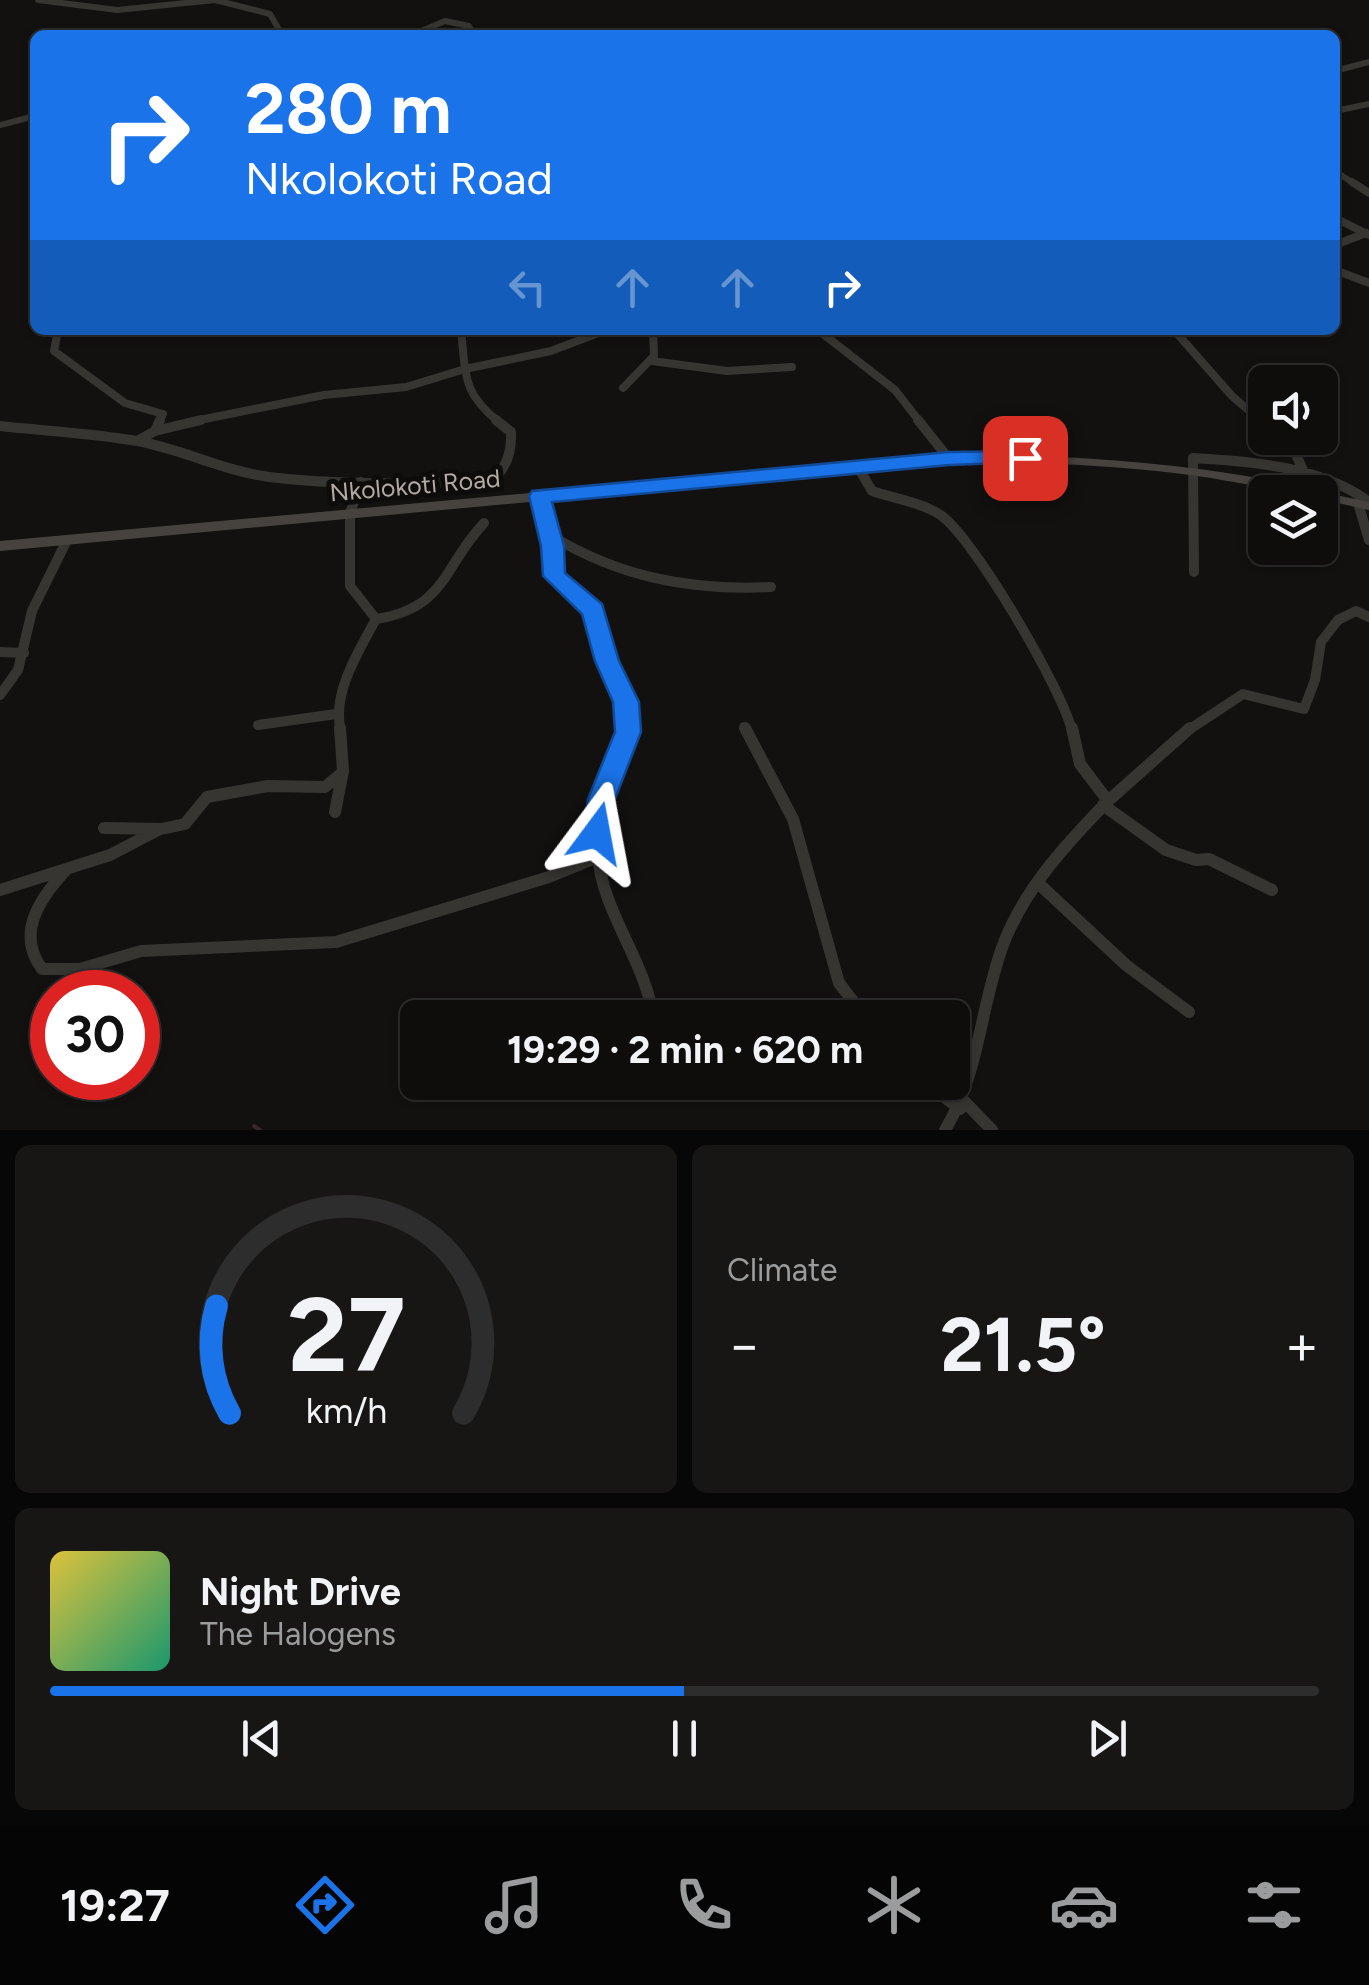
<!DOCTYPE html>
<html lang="en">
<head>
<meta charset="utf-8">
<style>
	:root { --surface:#0e0d0c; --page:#171615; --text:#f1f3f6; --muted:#9b9c9d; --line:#2e2d2d; --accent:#1a73e8 }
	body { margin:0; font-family:Figtree,sans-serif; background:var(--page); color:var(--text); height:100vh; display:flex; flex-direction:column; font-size:38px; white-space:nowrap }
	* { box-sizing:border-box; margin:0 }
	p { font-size:32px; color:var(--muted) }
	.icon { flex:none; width:55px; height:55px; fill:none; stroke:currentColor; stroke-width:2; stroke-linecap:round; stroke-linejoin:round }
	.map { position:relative; height:1130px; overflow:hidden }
	.side { display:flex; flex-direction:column; gap:15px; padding:15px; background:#080707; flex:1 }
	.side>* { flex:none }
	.guide { position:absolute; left:30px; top:30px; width:1310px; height:305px; border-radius:15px; box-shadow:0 2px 8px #0004,0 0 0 2px var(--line); background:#1a73e8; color:#fff; overflow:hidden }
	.buttons { position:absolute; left:1248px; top:365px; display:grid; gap:20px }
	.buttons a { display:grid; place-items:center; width:90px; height:90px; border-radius:15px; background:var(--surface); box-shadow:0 2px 8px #0004,0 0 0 2px var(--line); font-size:50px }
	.speed { position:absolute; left:30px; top:970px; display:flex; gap:20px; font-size:50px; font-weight:700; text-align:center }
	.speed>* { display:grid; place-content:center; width:130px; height:130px; border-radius:50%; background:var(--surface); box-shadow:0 2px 8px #0004,0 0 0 2px var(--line); line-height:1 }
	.speed .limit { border:15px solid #d22; background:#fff; color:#111 }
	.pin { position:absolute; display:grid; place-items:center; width:85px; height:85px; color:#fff; margin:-42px; border-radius:20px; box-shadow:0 5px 15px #0006 }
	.me { position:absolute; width:110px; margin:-55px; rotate:13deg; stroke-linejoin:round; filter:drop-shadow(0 0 8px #0008) }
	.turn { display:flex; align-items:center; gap:35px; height:210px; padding:0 50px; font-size:45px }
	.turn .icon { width:130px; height:130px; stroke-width:2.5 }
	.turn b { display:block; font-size:70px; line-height:85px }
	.lanes { display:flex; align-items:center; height:95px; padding:0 50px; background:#0003; justify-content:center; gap:50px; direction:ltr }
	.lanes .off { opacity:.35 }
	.big { font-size:75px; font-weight:700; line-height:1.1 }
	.side .tile { flex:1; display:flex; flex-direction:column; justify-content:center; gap:15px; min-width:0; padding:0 35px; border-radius:15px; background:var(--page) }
	.side .dial { align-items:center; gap:0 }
	.dial svg { height:260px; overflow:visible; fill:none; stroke:var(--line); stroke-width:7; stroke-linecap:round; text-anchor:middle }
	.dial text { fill:var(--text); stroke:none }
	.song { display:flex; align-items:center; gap:30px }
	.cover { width:120px; height:120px; border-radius:15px; background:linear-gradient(135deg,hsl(50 70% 55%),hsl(160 70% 35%)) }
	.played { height:10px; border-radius:5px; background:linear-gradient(90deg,var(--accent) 50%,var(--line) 50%) }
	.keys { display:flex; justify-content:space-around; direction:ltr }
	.heat { display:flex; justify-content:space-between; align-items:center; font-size:55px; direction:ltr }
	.side .tiles { flex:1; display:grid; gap:15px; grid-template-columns:1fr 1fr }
	.tile:last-child { grid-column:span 2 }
	.trip { position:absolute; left:400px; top:1000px; width:570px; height:100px; border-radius:15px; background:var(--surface); box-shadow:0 2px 8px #0004,0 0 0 2px var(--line); font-weight:700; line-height:100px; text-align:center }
	.tabs { display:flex; height:160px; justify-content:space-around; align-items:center; background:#060505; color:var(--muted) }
	.tabs .icon { width:70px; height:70px }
	.tabs .on { color:var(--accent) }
	.tabs b { font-size:45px; color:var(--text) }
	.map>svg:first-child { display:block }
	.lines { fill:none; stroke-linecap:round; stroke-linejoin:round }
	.stream { stroke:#352a27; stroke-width:4 }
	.street-far3 { stroke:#363531; stroke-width:6 }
	.street-far2 { stroke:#363531; stroke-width:8 }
	.street-far1 { stroke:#363531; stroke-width:10 }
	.street { stroke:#363531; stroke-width:12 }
	.secondary { fill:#46433f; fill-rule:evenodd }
	.route { fill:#1a73e8; stroke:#114b97; stroke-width:2.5 }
	.labels { text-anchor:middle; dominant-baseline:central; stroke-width:10; stroke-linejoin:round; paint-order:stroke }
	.street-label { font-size:25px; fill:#b2aaa2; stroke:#0d0c0b }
</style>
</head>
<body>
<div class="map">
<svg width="1369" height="1130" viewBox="0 0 1369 1130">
	<rect width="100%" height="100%" fill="#121110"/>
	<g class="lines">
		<path class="stream" d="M 254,1126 L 260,1130"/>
		<path class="street-far3" d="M 38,0 L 117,10 L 215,0 L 270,14 L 282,35
			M 412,35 L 445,21 L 469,26 L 474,35
			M 1335,71 L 1369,62
			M 1335,111 L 1369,104
			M 0,125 L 35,116
			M 1335,171 L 1356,185"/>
		<path class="street-far2" d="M 1352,182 L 1369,193
			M 1335,218 L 1369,235
			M 1335,245 L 1366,233
			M 1335,270 L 1369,283
			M 58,330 L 54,351 L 125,403 L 163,414 L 159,422
			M 461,330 C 466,375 462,393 499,422
			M 818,330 L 895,390 L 920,422
			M 1174,330 L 1232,396 L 1262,422
			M 652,361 L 727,371 L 792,367
			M 623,388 L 654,356 L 653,330
			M 190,422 L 324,395 L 406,387 L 465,369 L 551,351 L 606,330"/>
		<path class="street-far1" d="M 918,420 L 949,459
			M 1258,420 L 1265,424
			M 0,426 C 45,431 92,433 137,441 C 182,449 224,471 269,477 C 342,486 418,483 491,482 C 506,469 512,452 511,432 L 496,420
			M 155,431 L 160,420
			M 1289,438 L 1305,475
			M 137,441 L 155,431 L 201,420
			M 858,467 L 872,491 C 892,498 920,502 939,514 C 972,534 1063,691 1072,731
			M 539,496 L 550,535 C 619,577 690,591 771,587
			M 1358,503 L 1369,540
			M 550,535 L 554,576 L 593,610 L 607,661 L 626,703 L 628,731
			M 1194,572 L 1193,458 C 1250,461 1323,467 1369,502
			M 376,619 C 447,608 443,566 484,523
			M 0,652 L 24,653
			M 0,695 L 18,670 L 32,611 L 67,540
			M 258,725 L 336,714
			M 744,727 L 746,731
			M 341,731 C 331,694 359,651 376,619 L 350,586 L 350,513 L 361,482
			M 1187,731 L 1243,694 L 1304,709 L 1315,680 L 1321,642 L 1338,620 L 1356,611 L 1369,617"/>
		<path class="street" d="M 628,728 C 620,774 593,805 598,856 C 603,914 646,961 653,1018
			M 745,728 L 793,819 L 839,983 L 866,1018
			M 1108,801 L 1190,728
			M 1103,805 L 1166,850 L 1196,860 L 1209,859 L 1272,890
			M 335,812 L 343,771 L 340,728
			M 104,828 L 161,829 L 185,824 L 207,797 L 268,786 L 325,787 L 343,772
			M 66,870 C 41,897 15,933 42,969 L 80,969 L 141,951 L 336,942 L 549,877 L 598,857
			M 1039,884 L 1126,965 L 1189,1012
			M 0,890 L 110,855 L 160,829
			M 822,1018 L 849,1001
			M 925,1082 L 960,1109
			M 964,1101 L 992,1130
			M 945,1130 C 980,1072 980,1007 1003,945 C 1024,889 1067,843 1108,801 L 1080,764 L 1072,728"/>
		<path class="secondary" d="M 949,455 C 1071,454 1191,463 1311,488 L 1317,491 L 1369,502 L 1369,510 L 1320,499 L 1320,492 C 1271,492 1223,478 1174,473 C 1099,464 1024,462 949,463 L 0,551 L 0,541 Z"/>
	</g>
	<path class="route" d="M 1025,451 L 1035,458 L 1032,462 L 949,465 L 552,502 L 564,546 L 565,573 L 602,604 L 619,661 L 639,702 L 641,732 L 615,799 L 607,841 L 597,845 L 587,841 L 583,833 L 588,799 L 615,732 L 613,702 L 595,661 L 582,614 L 543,576 L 541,546 L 529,496 L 532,491 L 949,452 Z"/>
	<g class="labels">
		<g class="street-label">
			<text transform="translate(415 485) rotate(-5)">Nkolokoti Road</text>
		</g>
	</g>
</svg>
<div class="buttons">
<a><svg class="icon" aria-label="sound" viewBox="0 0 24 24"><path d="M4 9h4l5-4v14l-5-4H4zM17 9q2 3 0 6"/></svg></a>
<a><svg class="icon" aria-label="layers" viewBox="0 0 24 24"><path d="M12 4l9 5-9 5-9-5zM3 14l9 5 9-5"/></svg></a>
</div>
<div class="speed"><div class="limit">30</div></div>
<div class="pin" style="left:1025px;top:458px;background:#d93025"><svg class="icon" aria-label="arrive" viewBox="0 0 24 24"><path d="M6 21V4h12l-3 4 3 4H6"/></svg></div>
<svg class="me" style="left:597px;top:833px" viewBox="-20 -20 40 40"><path d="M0-17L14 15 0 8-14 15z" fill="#1a73e8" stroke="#fff" stroke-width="4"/></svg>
<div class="trip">19:29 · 2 min · 620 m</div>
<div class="guide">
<div class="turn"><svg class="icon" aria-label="right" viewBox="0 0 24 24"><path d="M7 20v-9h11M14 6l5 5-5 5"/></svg><div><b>280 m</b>Nkolokoti Road</div></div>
<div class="lanes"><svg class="icon off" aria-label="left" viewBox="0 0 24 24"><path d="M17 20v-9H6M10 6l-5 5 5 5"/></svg><svg class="icon off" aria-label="ahead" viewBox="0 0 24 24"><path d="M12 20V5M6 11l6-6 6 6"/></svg><svg class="icon off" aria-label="ahead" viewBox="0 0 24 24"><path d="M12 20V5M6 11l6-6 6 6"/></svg><svg class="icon" aria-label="right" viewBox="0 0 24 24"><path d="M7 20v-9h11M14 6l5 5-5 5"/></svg></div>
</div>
</div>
<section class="side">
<div class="tiles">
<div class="tile dial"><svg viewBox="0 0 100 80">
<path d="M14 69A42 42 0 1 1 86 69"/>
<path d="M14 69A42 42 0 0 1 10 36" stroke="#1a73e8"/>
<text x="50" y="56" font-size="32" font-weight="700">27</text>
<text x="50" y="72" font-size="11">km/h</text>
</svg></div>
<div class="tile"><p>Climate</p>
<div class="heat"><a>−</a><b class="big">21.5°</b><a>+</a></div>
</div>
<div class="tile">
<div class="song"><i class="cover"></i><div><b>Night Drive</b><p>The Halogens</p></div></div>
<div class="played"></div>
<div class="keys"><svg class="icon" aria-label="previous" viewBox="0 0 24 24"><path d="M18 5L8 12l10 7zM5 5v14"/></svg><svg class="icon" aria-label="pause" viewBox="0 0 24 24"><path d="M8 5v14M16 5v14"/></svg><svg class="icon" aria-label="next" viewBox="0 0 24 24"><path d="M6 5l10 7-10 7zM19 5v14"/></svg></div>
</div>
</div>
</section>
<nav class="tabs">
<b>19:27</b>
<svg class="icon on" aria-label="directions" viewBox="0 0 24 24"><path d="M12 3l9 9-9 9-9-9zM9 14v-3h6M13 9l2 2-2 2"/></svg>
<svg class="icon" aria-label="music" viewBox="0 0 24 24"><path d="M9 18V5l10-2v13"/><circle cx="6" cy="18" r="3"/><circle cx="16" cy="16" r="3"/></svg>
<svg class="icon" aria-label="phone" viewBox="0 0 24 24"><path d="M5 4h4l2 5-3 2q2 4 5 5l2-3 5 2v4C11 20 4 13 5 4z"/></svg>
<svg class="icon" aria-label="climate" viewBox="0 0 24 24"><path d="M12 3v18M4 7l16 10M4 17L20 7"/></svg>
<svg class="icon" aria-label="car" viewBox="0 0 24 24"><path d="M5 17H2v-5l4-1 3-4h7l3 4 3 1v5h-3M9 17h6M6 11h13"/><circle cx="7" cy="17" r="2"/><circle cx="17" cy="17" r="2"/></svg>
<svg class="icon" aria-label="filters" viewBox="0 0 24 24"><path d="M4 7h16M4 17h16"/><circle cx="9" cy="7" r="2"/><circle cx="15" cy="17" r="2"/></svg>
</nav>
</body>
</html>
